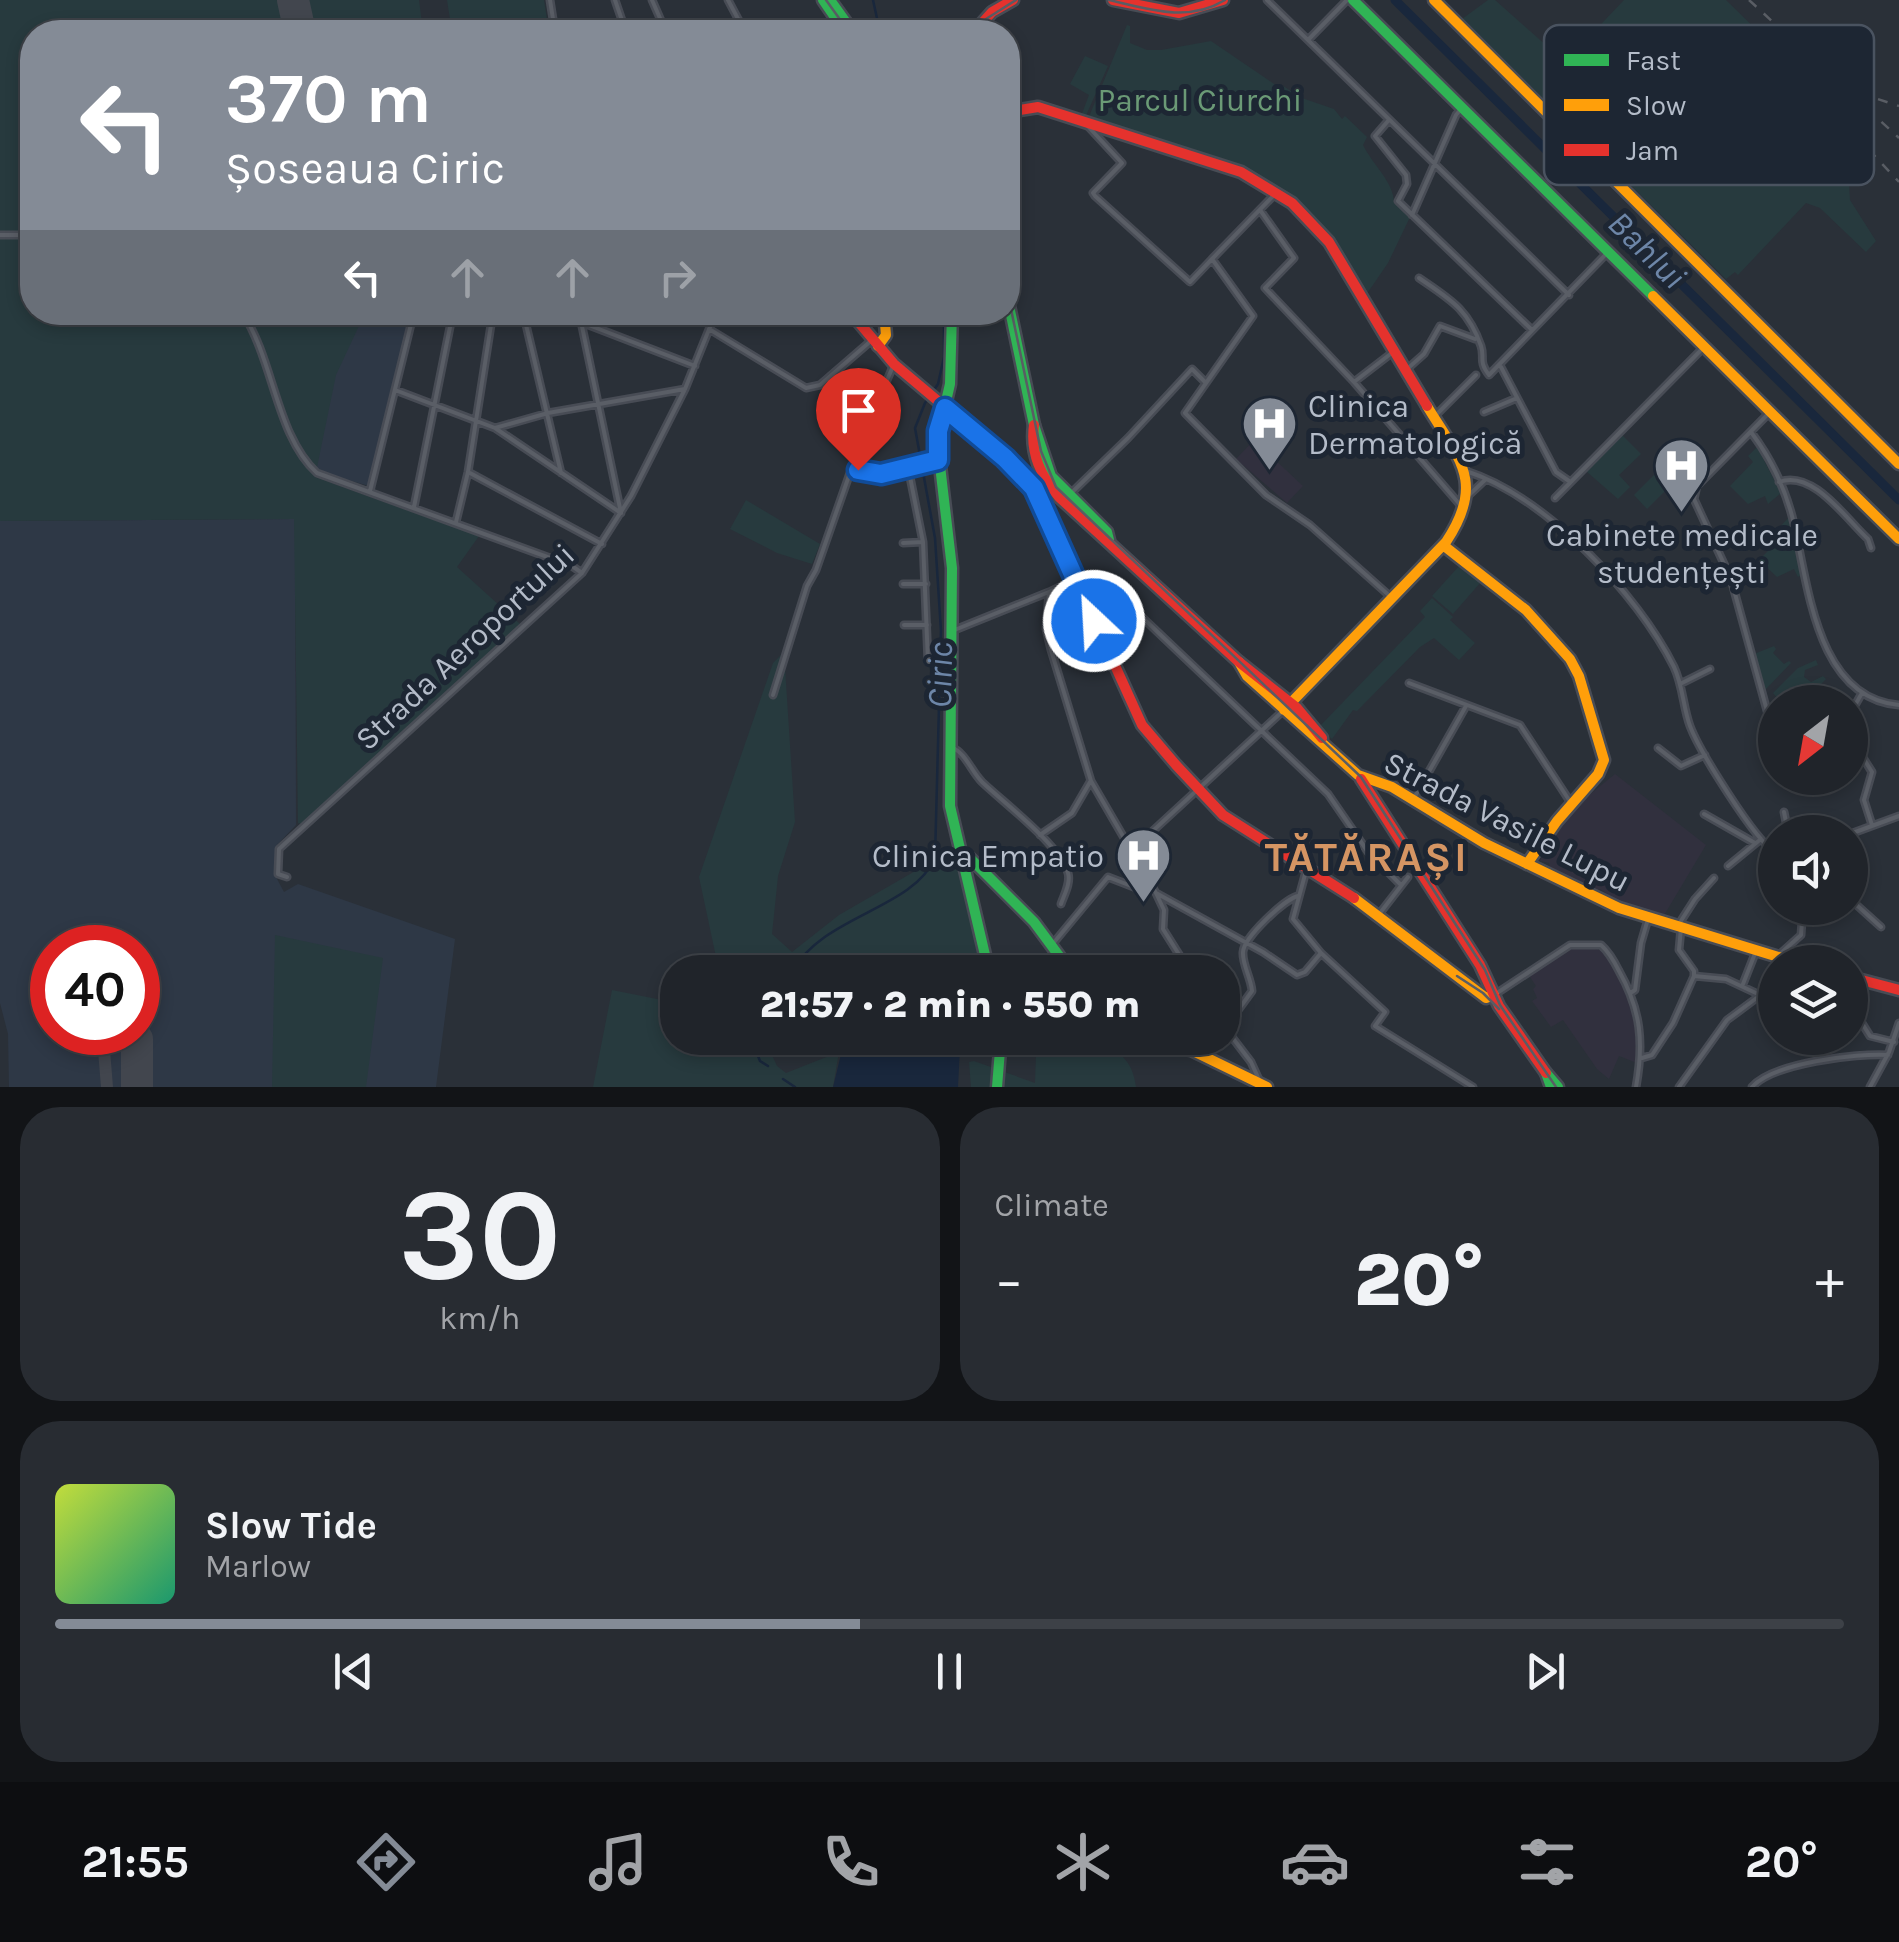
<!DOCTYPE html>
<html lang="en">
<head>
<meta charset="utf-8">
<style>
	:root { --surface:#20242a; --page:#282c32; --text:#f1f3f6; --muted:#a2a4a8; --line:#3d4147; --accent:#848b96 }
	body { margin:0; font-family:Karla,sans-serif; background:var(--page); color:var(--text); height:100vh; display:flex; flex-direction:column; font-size:38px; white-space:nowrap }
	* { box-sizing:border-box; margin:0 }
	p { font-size:32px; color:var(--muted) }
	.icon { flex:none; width:55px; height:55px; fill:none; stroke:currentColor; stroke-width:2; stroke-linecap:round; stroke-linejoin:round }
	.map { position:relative; height:1087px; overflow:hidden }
	.details { display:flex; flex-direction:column; gap:20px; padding:20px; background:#121417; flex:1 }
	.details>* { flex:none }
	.guide { position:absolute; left:20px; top:20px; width:1000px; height:305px; border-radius:40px; box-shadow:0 5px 15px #0003,0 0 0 2px var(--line); background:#848b96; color:#fff; overflow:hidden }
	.needle { width:65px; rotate:211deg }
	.buttons { position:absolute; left:1758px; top:685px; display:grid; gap:20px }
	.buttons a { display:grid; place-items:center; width:110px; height:110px; border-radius:50%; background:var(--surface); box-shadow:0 5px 15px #0003,0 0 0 2px var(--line); font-size:50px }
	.speed { position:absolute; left:30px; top:925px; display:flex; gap:20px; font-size:50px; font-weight:700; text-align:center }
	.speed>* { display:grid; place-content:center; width:130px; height:130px; border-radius:50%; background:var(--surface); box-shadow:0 5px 15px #0003,0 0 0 2px var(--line); line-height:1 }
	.speed .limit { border:15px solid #d22; background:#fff; color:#111 }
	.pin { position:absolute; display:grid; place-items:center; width:85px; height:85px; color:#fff; margin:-102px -42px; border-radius:50% 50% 50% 0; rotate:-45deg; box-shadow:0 0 10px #0007 }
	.pin .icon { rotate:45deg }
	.me { position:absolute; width:110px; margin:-55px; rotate:335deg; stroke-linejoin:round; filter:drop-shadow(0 0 8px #0008) }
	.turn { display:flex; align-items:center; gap:35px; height:210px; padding:0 40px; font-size:45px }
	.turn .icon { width:130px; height:130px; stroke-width:2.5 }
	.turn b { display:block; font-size:70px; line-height:85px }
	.lanes { display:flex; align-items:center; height:95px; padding:0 40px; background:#0003; justify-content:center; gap:50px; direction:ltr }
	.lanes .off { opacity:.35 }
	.big { font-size:75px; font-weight:800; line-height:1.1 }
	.details .widget { flex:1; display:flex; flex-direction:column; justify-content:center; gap:15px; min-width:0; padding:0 35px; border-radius:40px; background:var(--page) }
	.details .dial { align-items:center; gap:0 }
	.dial b { font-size:130px; line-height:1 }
	.song { display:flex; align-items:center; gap:30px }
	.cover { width:120px; height:120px; border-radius:15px; background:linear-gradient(135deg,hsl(70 70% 55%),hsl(160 70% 35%)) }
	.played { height:10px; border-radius:5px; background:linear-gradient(90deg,var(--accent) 45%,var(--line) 45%) }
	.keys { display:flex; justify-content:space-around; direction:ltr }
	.heat { display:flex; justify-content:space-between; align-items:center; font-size:55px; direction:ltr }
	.details .tiles { flex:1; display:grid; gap:20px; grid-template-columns:1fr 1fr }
	.widget:last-child { grid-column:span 2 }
	.trip { position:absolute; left:660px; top:955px; width:580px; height:100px; border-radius:40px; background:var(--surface); box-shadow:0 5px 15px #0003,0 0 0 2px var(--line); font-weight:800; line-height:100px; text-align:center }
	.tabs { display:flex; height:160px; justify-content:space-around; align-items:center; background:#0d0e11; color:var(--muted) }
	.tabs .icon { width:70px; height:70px }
	.tabs .on { color:var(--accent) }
	.tabs b { font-size:45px; color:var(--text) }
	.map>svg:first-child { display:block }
	.medical { fill:#31303e }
	.airport { fill:#2e3846; fill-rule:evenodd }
	.green { fill:#273a3e }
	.water { fill:#19273c }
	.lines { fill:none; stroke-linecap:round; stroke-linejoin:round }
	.stream { stroke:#19273c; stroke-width:2.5 }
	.river { stroke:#19273c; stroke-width:9 }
	.taxiway { stroke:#42464e; stroke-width:12 }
	.runway { stroke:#42464e; stroke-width:32 }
	.street-casing { stroke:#484c55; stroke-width:9 }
	.fast-casing { stroke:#484c55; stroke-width:15 }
	.slow-casing { stroke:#484c55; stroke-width:15 }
	.jam-casing { stroke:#484c55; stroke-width:15 }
	.street { stroke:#5a5e66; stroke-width:4 }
	.fast { stroke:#30b455; stroke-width:10 }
	.slow { stroke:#ff9f0a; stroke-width:10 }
	.jam { stroke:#e5322d; stroke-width:10 }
	.tram { stroke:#595d64; stroke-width:2.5 }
	.rail { stroke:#595d64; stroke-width:2.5; stroke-dasharray:10 10; stroke-linecap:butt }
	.route-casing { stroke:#114b97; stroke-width:25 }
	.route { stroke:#1a73e8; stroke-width:18 }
	.labels { text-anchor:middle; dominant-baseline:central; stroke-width:10; stroke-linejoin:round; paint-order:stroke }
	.park-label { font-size:32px; fill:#6b9a76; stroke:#1d2633 }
	.poi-label { font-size:32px; fill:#b4bcc9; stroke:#1d2633; text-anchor:start }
	.street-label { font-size:32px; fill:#b4bcc9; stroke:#1d2633 }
	.water-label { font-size:35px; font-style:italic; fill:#6d86a8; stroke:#1d2633 }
	.district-label { font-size:42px; font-weight:bold; letter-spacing:2.5px; fill:#d59563; stroke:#1d2633 }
	.key { fill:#1d2633; stroke:#4a5360; stroke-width:2.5 }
	.key-label { font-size:28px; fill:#b4bcc9 }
</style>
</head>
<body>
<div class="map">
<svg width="1899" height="1087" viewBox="0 0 1899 1087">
	<rect width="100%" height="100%" fill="#2a3038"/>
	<path class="medical" d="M 1254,440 L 1303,486 L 1287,503 L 1236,459 Z
		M 1615,774 L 1706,845 L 1663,917 L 1621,903 L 1600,889 L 1593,891 L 1551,872 L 1549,863 L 1540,861 L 1542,856 L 1538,853 L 1572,809 Z
		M 1583,947 L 1602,950 L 1608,958 L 1631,997 L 1635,1017 L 1637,1063 L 1619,1056 L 1609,1079 L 1597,1069 L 1563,1020 L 1551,1027 L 1532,1001 L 1537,998 L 1533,989 L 1536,986 L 1530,977 L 1533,972 L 1565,950 Z"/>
	<path class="airport" d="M 253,313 L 412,313 L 369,486 L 324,473 L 313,466 Z
		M 295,519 L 296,825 L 276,846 L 276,877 L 284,892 L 298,884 L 455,939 L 436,1087 L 9,1087 L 8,1034 L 0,1003 L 0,521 ZM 52,948 L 138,948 L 138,1032 L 52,1032 Z"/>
	<path class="green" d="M 0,0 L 419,0 L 423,32 L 32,32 L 32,312 L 365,313 L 336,375 L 315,477 L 479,536 L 457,567 L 520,624 L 301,824 L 298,823 L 294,519 L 0,521 Z
		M 447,0 L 544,0 L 549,32 L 452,32 Z
		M 1488,0 L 1495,0 L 1565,62 L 1624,0 L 1726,0 L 1845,117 L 1850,200 L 1876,241 L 1866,252 L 1820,208 L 1806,203 L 1738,275 L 1735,272 L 1726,279 L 1462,19 Z
		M 1127,25 L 1130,26 L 1130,43 L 1147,50 L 1161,50 L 1211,41 L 1277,86 L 1280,84 L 1302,98 L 1334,109 L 1342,119 L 1345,116 L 1367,137 L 1363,145 C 1372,164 1394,182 1394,203 L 1410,217 L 1388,263 L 1364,298 L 1310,221 L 1262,183 L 1124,134 L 1125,128 L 1088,119 Z
		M 1085,56 L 1108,66 L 1084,120 L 1080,119 L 1089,95 L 1070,84 Z
		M 1622,435 L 1641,454 L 1619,475 L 1630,487 L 1618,499 L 1586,471 Z
		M 1757,447 L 1781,493 L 1768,504 L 1765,496 L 1748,504 L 1730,486 L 1753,462 L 1748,456 Z
		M 1658,471 L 1671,485 L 1647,509 L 1634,495 Z
		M 746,500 L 820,544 L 812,564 L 777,553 L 730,529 Z
		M 1789,517 L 1801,575 L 1798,577 L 1794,569 L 1777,577 L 1759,560 L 1785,534 L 1779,528 Z
		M 1460,565 L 1481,582 L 1453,614 L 1432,596 Z
		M 1432,598 L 1453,617 L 1450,620 L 1475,643 L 1459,660 L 1434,638 L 1420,647 L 1357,711 L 1353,710 L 1332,739 L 1319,727 L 1425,617 L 1420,611 Z
		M 1774,646 L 1776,649 L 1773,653 L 1784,664 L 1789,661 L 1791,663 L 1765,690 L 1754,654 Z
		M 784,652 L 795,822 L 778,876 L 772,934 L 792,952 L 839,915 L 917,870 L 930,851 L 939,856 L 956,855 L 986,972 L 758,972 L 757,962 L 716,957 L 699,877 L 773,663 Z
		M 1816,660 L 1818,665 L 1805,670 L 1804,677 L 1811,682 L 1823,676 L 1826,679 L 1818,687 L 1820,690 L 1807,702 L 1775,702 L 1778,699 L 1773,693 L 1798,668 Z
		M 275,935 L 383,958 L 366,1087 L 272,1087 Z
		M 612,990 L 677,1003 L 678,1038 L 764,1038 L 777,1066 L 786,1073 L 839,1052 L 833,1087 L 593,1087 Z
		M 1070,1039 L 1075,1053 C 1107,1039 1132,1053 1136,1087 L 971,1087 L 969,1062 L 974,1061 L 1035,1083 L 1036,1055 L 1041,1041 Z"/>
	<path class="water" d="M 844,1042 L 960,1047 L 958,1087 L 833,1087 Z"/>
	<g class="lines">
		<path class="stream" d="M 873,0 L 880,32
			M 792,972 C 823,915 912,910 935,858 L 941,631 L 935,538 L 915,428 L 925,403 L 938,384 L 944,357 L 944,316
			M 751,1038 L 760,1061 L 768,1066
			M 792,1038 L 812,1048 L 838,1052
			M 783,1079 L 795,1087"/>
		<path class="river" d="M 1395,0 L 1899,500"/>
		<path class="taxiway" d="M 107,1087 L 104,1050 C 129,1034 153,1058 137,1083"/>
		<path class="runway" d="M 293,0 L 300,32
			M 137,1039 L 137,1087"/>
		<defs>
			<path id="street" d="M 550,0 L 555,32
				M 615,0 L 626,32
				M 652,0 L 666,32
				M 728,0 L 745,32
				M 1267,0 L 1569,295
				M 1308,40 L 1347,0
				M 1388,121 L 1375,136 L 1406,175 L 1407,184 L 1398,201 L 1532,330
				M 1085,123 L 1122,163 L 1093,193 L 1095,196 L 1190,282 L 1212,259
				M 1277,192 L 1212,259 L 1253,316 L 1185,413 L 1266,495 L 1310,525 L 1392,598
				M 1260,210 L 1294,258 L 1265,288 L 1354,382 L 1462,507
				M 1412,215 L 1456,115 L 1462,108
				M 0,235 L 32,235
				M 1419,278 C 1451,300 1468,309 1481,346 C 1485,358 1478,361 1489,375 L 1609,251
				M 242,312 C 274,360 276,436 317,473 L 572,566 L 582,573
				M 523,312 L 561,473
				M 527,312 L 586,324 L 695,366
				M 579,312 L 621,513
				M 684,312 L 711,325
				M 709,329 L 806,388 L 820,385 L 872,340
				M 1501,367 L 1556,472 L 1569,481
				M 1406,370 L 1424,354 L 1440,326 L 1475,339
				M 1354,382 L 1393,352
				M 395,390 L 495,428 L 621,513
				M 1484,412 L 1517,398
				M 1770,412 L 1697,486 L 1694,499 L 1731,579 L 1775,740
				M 1434,417 L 1476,375
				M 495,428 L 548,413 L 685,389
				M 1751,432 C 1769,456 1784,486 1792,516 C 1808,579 1814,698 1899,705
				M 851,467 L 881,474 L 938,460
				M 908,467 L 923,542 L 928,662
				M 1466,471 C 1546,497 1637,593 1674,667 C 1683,686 1683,707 1690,726 C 1699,750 1755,841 1775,852
				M 470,473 L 602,544
				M 1779,482 C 1813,469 1846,519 1868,539 L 1871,548
				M 370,491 L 414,312
				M 1469,495 L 1485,480
				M 1555,498 L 1705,346
				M 1063,501 L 1128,438 L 1192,369 L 1205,382
				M 414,507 L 453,312
				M 456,522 L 468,472 L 493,312
				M 903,543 L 923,542
				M 1074,580 L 1049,592 L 1046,629 L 1051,650 L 1091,781 L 1156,893 L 1263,952 L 1297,975 L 1305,972 L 1321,953 L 1385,1012 L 1375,1026 L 1473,1087
				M 903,584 L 926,584
				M 1092,618 L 1125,601 L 1328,794 L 1368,852 L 1401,885
				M 904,625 L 927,625
				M 952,631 L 1049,592
				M 1409,683 L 1520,725 L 1571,803
				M 1680,684 L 1710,669
				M 773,695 L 807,586 L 816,570 L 864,433 L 894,364
				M 1850,714 L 1862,693
				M 1850,737 L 1872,772 L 1864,800 L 1872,825
				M 951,747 C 966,753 971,771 982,782 C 1004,803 1060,845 1068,873 C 1071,883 1064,895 1061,904
				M 1658,748 L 1681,766 L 1705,755
				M 1414,798 L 1466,706
				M 1784,812 L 1788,832
				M 1704,814 L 1755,843
				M 1850,834 L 1899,816
				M 1040,835 L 1072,813 L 1090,782
				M 1131,851 L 1284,710
				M 1728,866 L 1761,839
				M 1306,871 L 1293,919 L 1321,953
				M 287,877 L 278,874 L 279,849 L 582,573 L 631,496 L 685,389 L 716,312
				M 1156,893 L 1164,910 L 1163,929 L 1190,972
				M 1850,899 L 1881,927
				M 1380,913 L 1408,877
				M 1677,927 L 1695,899 L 1714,878
				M 1051,946 L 1108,877 L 1139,889 L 1151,887
				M 1779,958 L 1781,953 L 1801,935 L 1802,921 L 1795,908
				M 1694,976 L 1726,979 L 1775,1002
				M 1743,984 L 1756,951
				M 1632,992 L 1635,990 L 1641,943 L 1648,919
				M 1494,995 L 1570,945 L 1601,945 C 1609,952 1614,961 1619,971 C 1641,1010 1644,1043 1636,1087
				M 1850,1016 L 1860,1020 L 1870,1036 L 1894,1042
				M 1222,1024 L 1251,1062 L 1261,1084
				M 1225,1028 L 1252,991 C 1251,978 1242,964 1243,952 C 1244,937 1285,899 1298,896
				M 1642,1058 L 1652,1055 L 1673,1023 L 1694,976 L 1694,971 L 1679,950 L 1681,928
				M 1679,1087 L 1727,1020 L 1758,997
				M 1752,1087 C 1773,1063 1856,1053 1888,1055
				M 1870,1087 L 1889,1052 L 1899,1023"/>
			<path id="fast" d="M 823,0 L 845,32
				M 830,0 L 853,32
				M 1353,0 L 1653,296
				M 1008,301 L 1034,425 L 1051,476 L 1107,532 L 1109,540
				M 932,312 L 952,316
				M 952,312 L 950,384 L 937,440 L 952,568 L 950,806 L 989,972
				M 960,854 L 969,857 L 1034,922 L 1071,972
				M 997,1087 L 1001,1038
				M 1551,1087 L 1546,1073 L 1558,1087"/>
			<path id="slow" d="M 1434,0 L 1899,464
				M 1653,296 L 1899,539
				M 878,346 L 886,335 L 884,312
				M 1443,545 L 1526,610 L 1570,659 L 1579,676 L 1604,760 L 1598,774 L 1557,821 L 1527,864
				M 1239,662 L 1247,676 L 1358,775 L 1392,787 L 1484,843 L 1619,908 L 1795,962
				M 1284,710 L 1446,542 C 1486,482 1459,459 1427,406
				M 1354,898 L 1486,998 L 1494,995
				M 1118,1038 L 1191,1050 L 1267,1087"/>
			<path id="jam" d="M 1113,0 L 1179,13 L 1223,0
				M 974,32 L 992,12 L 1013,0
				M 1008,112 L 1038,107 L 1241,172 L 1292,203 L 1329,242 L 1427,406
				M 850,312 L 894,364 L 989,444 L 1034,487 L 1142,725 L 1176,765 L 1223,815 L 1354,898
				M 1034,425 C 1030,454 1041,476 1059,497 L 1239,662 L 1297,708 L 1322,738
				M 1361,779 L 1480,965 L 1499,1006 L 1546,1073
				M 1850,977 L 1899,990"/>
		</defs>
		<use href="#street" class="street-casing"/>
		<use href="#fast" class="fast-casing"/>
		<use href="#slow" class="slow-casing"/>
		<use href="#jam" class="jam-casing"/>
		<use href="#street" class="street"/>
		<use href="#fast" class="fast"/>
		<use href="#slow" class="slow"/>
		<use href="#jam" class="jam"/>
		<path class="tram" d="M 826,0 L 849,32
			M 1109,0 C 1148,9 1188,23 1225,0
			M 975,32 L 986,19 L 1016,0
			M 1008,295 L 1041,451 L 1056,487 L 1361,777 L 1485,970 L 1500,1005 L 1556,1087
			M 1457,976 L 1483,993 L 1499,1009"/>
		<path class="rail" d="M 1749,0 L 1899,138
			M 1859,93 L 1899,106
			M 1841,96 L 1872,153 L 1899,182"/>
	</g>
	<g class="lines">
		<defs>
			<path id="route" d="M 858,470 L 881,474 L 938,460 L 938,431 L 945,408 L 1005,458 L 1034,488 L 1094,621"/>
		</defs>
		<use href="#route" class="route-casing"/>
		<use href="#route" class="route"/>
	</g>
	<defs>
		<symbol id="hospital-pin" viewBox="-11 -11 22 30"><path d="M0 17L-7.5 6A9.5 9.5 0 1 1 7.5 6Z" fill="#848b96" stroke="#1d2633"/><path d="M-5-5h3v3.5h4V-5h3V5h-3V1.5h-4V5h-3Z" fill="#fff"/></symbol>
	</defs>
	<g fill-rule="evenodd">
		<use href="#hospital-pin" x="1238" y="392" width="63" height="86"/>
		<use href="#hospital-pin" x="1650" y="434" width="63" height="86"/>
		<use href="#hospital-pin" x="1112" y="824" width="63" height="86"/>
	</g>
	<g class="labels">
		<g class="park-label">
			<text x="1200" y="100">Parcul Ciurchi</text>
		</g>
		<g class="poi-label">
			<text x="1308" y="406">Clinica<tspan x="1308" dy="37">Dermatologică</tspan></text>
			<text x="1682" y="535" text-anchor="middle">Cabinete medicale<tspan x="1682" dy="37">studențești</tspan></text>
			<text x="1104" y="856" text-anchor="end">Clinica Empatio</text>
		</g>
		<g class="street-label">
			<text transform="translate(465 647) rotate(-43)">Strada Aeroportului</text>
			<text transform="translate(1507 822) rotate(27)">Strada Vasile Lupu</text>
		</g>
		<g class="water-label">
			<text transform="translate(1647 250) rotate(45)">Bahlui</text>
			<text transform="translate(940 675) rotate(-89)">Ciric</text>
		</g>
		<g class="district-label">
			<text x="1367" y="857">TĂTĂRAȘI</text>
		</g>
	</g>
	<rect x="1544" y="25" width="330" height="160" rx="15" class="key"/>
	<rect x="1564" y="54" width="45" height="12" fill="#30b455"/>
	<rect x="1564" y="99" width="45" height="12" fill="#ff9f0a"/>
	<rect x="1564" y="144" width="45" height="12" fill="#e5322d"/>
	<g class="key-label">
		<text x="1626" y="70">Fast</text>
		<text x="1626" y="115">Slow</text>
		<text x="1626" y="160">Jam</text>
	</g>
</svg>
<div class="buttons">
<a><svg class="needle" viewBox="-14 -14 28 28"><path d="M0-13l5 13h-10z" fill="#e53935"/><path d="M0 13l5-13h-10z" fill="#a2a4a8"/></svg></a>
<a><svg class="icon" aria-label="sound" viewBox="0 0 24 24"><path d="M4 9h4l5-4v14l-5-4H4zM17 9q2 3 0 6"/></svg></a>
<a><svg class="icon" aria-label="layers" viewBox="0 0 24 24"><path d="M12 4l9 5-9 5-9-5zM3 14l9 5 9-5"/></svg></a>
</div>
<div class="speed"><div class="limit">40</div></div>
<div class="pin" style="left:858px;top:470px;background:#d93025"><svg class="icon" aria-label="arrive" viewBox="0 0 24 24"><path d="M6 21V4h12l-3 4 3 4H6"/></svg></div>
<svg class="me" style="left:1094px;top:621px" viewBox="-20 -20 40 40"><circle r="17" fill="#1a73e8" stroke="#fff" stroke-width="3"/><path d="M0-11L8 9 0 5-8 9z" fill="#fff"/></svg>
<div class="trip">21:57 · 2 min · 550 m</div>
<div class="guide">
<div class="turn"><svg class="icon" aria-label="left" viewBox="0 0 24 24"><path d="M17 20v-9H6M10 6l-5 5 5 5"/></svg><div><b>370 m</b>Șoseaua Ciric</div></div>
<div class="lanes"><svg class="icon" aria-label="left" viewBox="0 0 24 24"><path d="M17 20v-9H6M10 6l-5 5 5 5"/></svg><svg class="icon off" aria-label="ahead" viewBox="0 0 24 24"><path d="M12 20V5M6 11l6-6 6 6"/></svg><svg class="icon off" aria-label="ahead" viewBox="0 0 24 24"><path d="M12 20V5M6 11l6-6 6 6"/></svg><svg class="icon off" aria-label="right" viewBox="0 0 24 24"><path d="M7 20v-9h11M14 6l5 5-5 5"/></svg></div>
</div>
</div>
<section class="details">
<div class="tiles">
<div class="widget dial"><b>30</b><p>km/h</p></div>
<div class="widget"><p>Climate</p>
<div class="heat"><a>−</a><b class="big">20°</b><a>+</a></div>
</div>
<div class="widget">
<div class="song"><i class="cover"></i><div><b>Slow Tide</b><p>Marlow</p></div></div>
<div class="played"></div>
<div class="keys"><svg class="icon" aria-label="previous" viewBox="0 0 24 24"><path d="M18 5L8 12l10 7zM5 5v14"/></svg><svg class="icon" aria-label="pause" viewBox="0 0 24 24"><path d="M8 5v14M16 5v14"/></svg><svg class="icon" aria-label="next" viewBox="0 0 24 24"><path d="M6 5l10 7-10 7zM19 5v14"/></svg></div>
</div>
</div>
</section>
<nav class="tabs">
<b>21:55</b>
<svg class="icon on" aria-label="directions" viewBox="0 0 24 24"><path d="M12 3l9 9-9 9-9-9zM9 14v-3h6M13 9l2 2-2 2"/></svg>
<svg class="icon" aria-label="music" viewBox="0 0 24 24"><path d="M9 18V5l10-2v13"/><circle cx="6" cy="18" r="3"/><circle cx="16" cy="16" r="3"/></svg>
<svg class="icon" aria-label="phone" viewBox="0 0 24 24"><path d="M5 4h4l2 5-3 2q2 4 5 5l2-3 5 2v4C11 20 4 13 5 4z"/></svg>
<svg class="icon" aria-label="climate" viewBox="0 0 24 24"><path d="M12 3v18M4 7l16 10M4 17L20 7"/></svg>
<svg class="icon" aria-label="car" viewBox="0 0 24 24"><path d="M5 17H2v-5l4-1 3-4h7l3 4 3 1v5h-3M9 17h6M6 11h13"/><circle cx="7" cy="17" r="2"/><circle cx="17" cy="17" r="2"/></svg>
<svg class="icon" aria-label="filters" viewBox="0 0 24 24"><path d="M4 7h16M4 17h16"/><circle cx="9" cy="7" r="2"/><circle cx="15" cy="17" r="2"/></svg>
<b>20°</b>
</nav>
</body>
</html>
